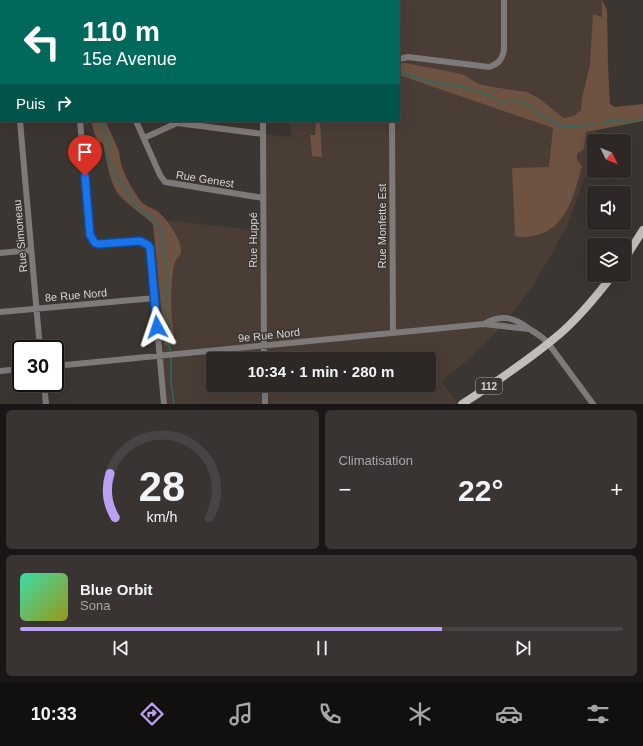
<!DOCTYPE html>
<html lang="fr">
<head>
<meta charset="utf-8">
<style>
	:root { --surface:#2d2826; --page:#393432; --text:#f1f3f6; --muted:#a7a6a7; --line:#484443; --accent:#bca0f2 }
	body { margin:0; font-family:Helvetica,sans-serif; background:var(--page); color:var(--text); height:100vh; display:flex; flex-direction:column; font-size:15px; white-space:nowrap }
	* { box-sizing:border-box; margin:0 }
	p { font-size:13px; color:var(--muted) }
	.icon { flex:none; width:22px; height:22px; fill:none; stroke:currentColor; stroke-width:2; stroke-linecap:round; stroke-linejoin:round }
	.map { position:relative; height:404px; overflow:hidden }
	.side { display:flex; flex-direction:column; gap:6px; padding:6px; background:#191615; flex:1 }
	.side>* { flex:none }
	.guide { position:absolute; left:0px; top:0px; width:400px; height:122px; box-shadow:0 4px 16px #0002,0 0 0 1px var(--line); background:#00695c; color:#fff; overflow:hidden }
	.needle { width:26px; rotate:133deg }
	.tools { position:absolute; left:587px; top:134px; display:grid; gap:8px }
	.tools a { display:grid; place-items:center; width:44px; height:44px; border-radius:4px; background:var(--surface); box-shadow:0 4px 16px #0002,0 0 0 1px var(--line); font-size:20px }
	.speed { position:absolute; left:12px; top:340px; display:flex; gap:8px; font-size:20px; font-weight:700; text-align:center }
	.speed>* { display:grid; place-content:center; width:52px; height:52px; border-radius:50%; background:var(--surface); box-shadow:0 4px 16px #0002,0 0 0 1px var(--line); line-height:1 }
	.speed .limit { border:2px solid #111; border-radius:6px; background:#fff; color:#111 }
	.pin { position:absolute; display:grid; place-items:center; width:34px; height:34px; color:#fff; margin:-41px -17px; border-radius:50% 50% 50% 0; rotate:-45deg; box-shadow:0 0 4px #0007 }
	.pin .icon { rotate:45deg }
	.me { position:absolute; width:44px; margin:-22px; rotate:355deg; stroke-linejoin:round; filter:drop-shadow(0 0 3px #0008) }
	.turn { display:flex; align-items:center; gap:14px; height:84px; padding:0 16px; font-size:18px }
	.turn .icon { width:52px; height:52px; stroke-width:2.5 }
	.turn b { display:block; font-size:28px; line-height:34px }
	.then { display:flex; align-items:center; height:38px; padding:0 16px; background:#0003; gap:8px; font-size:15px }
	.big { font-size:30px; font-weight:800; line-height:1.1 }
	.side .tile { flex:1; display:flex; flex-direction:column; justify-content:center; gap:6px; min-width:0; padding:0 14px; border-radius:6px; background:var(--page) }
	.side .dial { align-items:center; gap:0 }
	.dial svg { height:104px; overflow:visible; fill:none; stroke:var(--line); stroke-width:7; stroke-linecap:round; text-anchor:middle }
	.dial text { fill:var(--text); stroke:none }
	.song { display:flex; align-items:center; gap:12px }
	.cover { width:48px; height:48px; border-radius:6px; background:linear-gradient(135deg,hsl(160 70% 55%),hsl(60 70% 35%)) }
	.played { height:4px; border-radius:2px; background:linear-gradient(90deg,var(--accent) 70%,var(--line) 70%) }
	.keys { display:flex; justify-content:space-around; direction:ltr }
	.heat { display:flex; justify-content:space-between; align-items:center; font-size:22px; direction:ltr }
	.side .tiles { flex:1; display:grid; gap:6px; grid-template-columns:1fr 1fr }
	.tile:last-child { grid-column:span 2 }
	.trip { position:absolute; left:206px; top:352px; width:230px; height:40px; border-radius:4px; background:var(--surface); box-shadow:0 4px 16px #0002,0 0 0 1px var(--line); font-weight:800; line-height:40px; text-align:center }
	.tabs { display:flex; height:64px; justify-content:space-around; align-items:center; background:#12100f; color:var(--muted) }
	.tabs .icon { width:28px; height:28px }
	.tabs .current { color:var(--accent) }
	.tabs b { font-size:18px; color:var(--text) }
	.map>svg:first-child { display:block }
	.built { fill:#493d36; fill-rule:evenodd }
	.green { fill:#6e5242 }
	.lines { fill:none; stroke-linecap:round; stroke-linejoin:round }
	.stream { stroke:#2d6c62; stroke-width:1.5 }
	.minor { stroke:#7e7a79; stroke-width:6 }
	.major { stroke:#c3bdb9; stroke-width:8 }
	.route-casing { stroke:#114b97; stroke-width:10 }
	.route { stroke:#1a73e8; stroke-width:7 }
	.labels { text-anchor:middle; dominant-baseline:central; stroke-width:3; stroke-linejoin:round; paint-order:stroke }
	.shield { fill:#3c3632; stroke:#a9a5a2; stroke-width:1 }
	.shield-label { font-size:10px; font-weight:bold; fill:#d8d4d2 }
	.street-label { font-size:11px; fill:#d8d4d2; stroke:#3c3632 }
</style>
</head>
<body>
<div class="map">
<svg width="643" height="404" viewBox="0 0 643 404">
	<rect width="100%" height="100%" fill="#3c3632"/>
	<path class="built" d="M 384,0 L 602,0 L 602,51 L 596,130 L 587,168 L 577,199 L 566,227 L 554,250 L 530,290 L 502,326 L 465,362 L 441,382 L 459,404 L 164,404 L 150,248 L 155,243 L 153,219 L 263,231 L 263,134 L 291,137 L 291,121 L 399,121 L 399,1 ZM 213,359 L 429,359 L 429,385 L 213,385 Z"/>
	<path class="green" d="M 602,0 L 607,10 L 608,66 L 610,104 L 615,107 L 643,104 L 643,121 L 586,132 L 584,149 L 577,154 L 577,159 L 582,166 C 574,194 567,230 533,236 C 527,237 522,238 515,236 L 512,168 L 549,167 L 553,128 L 399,75 L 399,69 L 402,63 L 405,63 L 462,74 L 479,84 L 492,87 L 527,92 L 540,99 L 557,113 L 564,118 L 574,116 L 581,110 L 582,98 L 590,64 L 593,14 L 602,17 Z
		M 91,121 L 105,121 C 110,131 115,141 119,152 C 120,157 120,162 122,167 C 126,178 132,189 139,199 C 144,206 150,207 157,211 C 166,217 180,238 181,249 C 182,256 175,259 174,265 C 170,287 170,323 176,344 L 165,346 L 153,224 C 143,214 130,207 120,196 C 109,183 107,160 103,143 L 97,142 Z
		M 316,121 L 320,121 L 322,157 L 312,156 L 310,135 L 315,135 Z"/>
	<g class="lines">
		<path class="stream" d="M 55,0 L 55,1
			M 141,0 L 145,1
			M 399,72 L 431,82 L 463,87 L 492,96 L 501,102 L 518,101 L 528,105 L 537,113 L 563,127 L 594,125
			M 98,121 L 104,129 L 109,144 L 107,151 L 108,159 L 115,172 L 118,181 L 126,189 L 133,203 L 145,214 L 152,217 L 160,228 L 168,272 L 166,301 L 169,325 L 166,339 L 171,352
			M 602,125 L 611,120 L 627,122 L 637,121 L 643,117
			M 171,356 L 171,383 L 174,404"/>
		<path class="minor" d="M 8,0 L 9,1
			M 263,0 L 263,1
			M 311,1 L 311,0
			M 360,1 L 360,0
			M 399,59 L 408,57 L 489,67 C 498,64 502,60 504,50 L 504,0
			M 0,96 L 1,96
			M 20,121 L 40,349
			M 80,121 L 90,235 C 92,240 94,243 99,244 L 140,241 L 147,245 L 150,248 L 164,404
			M 136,121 L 160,175 L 165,182 L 263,198
			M 263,121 L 264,359
			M 392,121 L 393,332
			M 144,138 L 177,123 L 263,134
			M 0,253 L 31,250
			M 0,312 L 155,298
			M 484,324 C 501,314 513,317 528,328 C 535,333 542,336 548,343 L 593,404
			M 55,366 L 484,324 L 529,329
			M 0,371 L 21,369
			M 44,383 L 46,404
			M 265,385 L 265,404"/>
		<path class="major" d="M 624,260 L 643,230
			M 462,404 C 496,382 532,358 562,332 C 581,315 597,295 613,275"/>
	</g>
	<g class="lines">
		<defs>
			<path id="route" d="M 85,176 L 90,235 L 95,243 L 99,244 L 140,241 L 148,245 L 150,248 L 157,327"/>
		</defs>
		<use href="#route" class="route-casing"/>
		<use href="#route" class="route"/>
	</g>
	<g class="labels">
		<rect class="shield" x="476" y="378" width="26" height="16" rx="3"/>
		<g class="shield-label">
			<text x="489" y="386">112</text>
		</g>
		<g class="street-label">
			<text transform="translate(205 179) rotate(9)">Rue Genest</text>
			<text transform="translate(382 226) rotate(-90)">Rue Monfette Est</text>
			<text transform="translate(20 236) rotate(-95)">Rue Simoneau</text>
			<text transform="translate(253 240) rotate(-90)">Rue Huppé</text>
			<text transform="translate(76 295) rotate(-5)">8e Rue Nord</text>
			<text transform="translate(269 335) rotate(-6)">9e Rue Nord</text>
		</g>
	</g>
</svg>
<div class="tools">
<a><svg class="needle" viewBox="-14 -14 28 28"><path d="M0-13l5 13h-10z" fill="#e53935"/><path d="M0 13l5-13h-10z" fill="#a7a6a7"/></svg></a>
<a><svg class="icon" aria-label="sound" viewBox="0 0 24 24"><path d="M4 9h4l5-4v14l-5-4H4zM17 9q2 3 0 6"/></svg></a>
<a><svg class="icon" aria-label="layers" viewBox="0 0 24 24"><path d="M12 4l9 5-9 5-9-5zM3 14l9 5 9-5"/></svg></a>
</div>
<div class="speed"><div class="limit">30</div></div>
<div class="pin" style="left:85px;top:176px;background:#d93025"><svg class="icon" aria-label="arrive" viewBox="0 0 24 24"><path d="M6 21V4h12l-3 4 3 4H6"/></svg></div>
<svg class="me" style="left:157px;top:327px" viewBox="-20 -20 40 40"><path d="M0-17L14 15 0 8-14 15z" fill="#1a73e8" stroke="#fff" stroke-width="4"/></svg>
<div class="trip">10:34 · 1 min · 280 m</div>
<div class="guide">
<div class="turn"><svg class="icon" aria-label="left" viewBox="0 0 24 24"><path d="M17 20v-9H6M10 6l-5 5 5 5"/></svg><div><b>110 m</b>15e Avenue</div></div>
<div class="then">Puis<svg class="icon" aria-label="right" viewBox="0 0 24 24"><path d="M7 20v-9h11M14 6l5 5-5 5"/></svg></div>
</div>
</div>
<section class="side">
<div class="tiles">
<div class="tile dial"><svg viewBox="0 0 100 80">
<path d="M14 69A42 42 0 1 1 86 69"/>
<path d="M14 69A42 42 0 0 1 10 35" stroke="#bca0f2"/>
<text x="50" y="56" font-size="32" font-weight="700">28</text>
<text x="50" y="72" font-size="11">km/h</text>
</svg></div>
<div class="tile"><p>Climatisation</p>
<div class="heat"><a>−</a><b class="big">22°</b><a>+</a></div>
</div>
<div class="tile">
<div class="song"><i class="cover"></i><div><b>Blue Orbit</b><p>Sona</p></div></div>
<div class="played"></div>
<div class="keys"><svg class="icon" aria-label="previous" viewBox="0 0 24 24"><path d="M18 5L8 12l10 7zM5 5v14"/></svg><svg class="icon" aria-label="pause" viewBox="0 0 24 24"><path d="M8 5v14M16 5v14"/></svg><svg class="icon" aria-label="next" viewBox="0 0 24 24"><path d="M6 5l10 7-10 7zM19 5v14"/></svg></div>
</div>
</div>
</section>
<nav class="tabs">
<b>10:33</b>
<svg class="icon current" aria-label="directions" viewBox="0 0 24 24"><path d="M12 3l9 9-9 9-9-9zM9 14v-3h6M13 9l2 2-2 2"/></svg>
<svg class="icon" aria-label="music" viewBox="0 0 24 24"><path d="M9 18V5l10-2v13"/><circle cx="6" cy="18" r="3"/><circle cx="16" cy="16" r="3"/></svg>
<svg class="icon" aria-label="phone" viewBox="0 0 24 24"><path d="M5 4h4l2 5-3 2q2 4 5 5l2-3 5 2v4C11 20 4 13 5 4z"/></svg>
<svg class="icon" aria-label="climate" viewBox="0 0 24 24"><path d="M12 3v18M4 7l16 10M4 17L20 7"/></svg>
<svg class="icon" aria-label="car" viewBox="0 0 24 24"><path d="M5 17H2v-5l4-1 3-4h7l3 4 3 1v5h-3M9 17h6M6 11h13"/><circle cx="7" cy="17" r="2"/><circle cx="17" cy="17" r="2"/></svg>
<svg class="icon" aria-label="filters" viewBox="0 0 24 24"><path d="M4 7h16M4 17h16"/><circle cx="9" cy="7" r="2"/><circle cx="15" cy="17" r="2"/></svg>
</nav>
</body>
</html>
